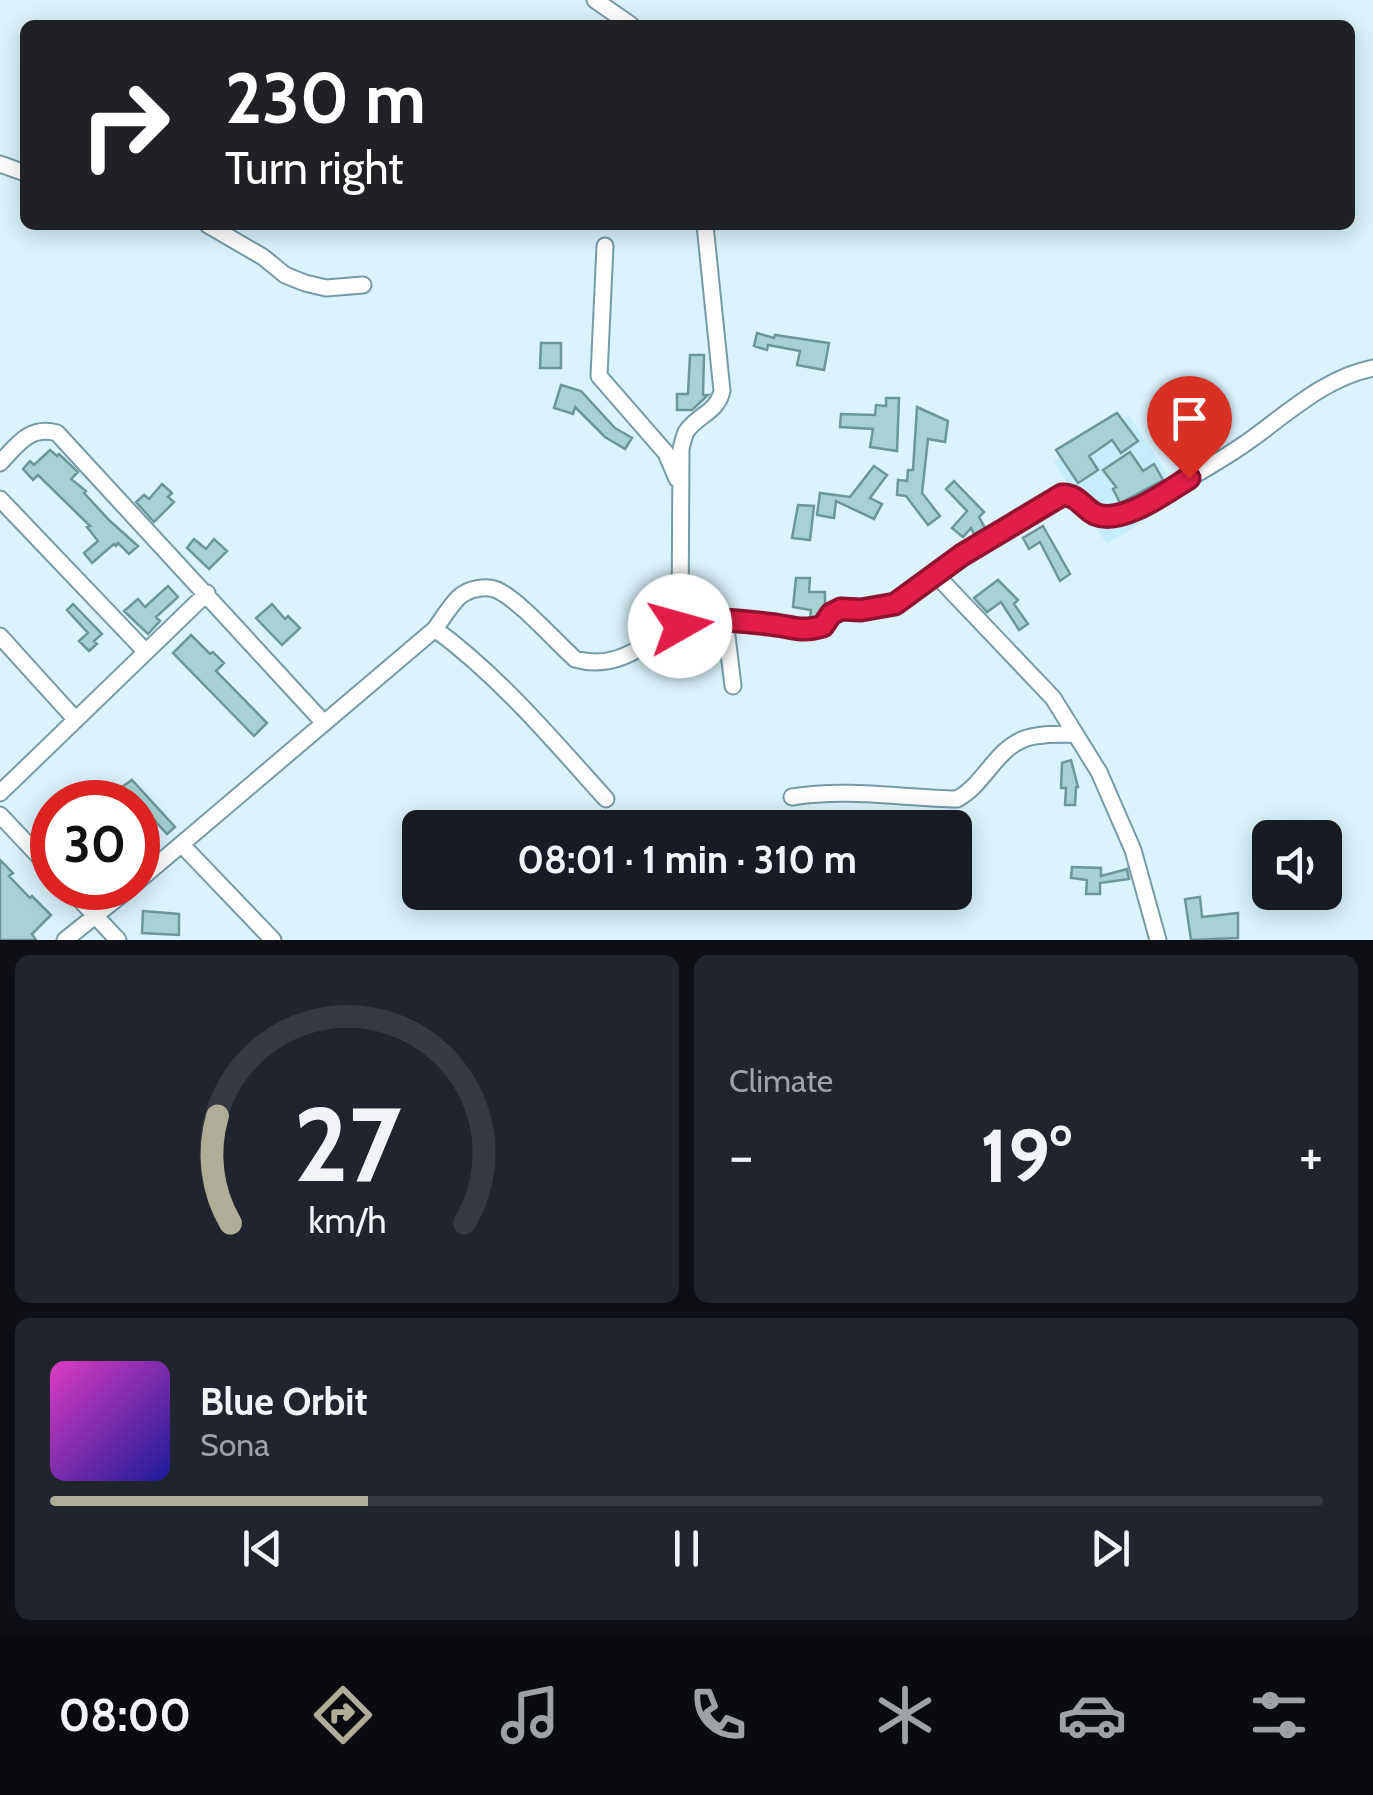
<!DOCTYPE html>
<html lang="en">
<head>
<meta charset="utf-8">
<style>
	:root { --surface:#171b24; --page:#20242c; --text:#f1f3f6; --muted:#9ea1a6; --line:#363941; --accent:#afad98 }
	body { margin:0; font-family:Cabin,sans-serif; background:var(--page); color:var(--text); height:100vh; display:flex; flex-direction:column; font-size:38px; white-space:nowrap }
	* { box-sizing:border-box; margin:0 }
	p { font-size:32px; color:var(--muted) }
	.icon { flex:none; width:55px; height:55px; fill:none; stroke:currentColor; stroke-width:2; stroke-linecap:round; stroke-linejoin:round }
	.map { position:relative; height:940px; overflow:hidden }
	.drawer { display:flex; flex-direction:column; gap:15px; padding:15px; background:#0d0f14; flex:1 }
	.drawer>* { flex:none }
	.hud { position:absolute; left:20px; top:20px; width:1335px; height:210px; border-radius:15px; box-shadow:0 5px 25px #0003; background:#202124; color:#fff; overflow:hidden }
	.buttons { position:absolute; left:1252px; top:820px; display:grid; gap:20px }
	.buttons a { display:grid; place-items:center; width:90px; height:90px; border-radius:15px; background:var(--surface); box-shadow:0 5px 25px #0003; font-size:50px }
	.speed { position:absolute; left:30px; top:780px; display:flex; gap:20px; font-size:50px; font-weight:700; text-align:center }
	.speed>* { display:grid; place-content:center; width:130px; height:130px; border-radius:50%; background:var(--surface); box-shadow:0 5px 25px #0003; line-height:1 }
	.speed .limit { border:15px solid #d22; background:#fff; color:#111 }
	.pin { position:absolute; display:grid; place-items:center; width:85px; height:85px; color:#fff; margin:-102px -42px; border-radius:50% 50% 50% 0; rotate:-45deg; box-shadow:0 0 10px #0007 }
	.pin .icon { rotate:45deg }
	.me { position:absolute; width:110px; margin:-55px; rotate:83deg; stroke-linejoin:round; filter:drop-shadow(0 0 8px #0008) }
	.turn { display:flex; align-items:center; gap:35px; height:210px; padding:0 40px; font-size:45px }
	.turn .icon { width:130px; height:130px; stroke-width:2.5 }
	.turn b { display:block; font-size:70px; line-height:85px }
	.big { font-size:75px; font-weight:700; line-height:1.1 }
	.drawer .card { flex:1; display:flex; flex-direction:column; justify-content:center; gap:15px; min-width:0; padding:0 35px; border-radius:15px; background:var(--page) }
	.drawer .dial { align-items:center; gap:0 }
	.dial svg { height:260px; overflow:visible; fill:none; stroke:var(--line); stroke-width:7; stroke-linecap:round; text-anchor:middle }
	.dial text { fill:var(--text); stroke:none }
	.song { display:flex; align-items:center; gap:30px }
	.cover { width:120px; height:120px; border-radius:15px; background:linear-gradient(135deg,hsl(310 70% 55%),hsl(240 70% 35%)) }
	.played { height:10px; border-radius:5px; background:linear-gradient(90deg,var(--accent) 25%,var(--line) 25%) }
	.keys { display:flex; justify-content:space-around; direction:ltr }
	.heat { display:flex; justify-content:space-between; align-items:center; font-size:55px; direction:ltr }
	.drawer .tiles { flex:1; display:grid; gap:15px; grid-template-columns:1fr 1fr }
	.card:last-child { grid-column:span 2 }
	.trip { position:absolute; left:402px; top:810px; width:570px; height:100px; border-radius:15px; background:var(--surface); box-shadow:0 5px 25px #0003; font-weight:700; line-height:100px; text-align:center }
	.tab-bar { display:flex; height:160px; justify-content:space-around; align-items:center; background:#090b0e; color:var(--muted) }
	.tab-bar .icon { width:70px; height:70px }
	.tab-bar .on { color:var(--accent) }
	.tab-bar b { font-size:45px; color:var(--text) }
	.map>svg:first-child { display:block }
	.built { fill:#c6edfc }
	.building { fill:#a6d2d3; stroke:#6c9798; stroke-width:2.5 }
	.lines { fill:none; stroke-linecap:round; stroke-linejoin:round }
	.minor-casing { stroke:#759ba9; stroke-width:19 }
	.minor { stroke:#fff; stroke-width:15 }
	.route-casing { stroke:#92132f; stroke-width:25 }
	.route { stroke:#e11d48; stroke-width:18 }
</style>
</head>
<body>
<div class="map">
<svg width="1373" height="940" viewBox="0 0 1373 940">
	<rect width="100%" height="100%" fill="#dbf3fc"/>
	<path class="built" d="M 1129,415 L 1182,497 L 1107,544 L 1054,462 Z"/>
	<path class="building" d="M 757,333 L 774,338 L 775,335 L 829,343 L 824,370 L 797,365 L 800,351 L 768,345 L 767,350 L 754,346 Z
		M 541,343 L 561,343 L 561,368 L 540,368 Z
		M 690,355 L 704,355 L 703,395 L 708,395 L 692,410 L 677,410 L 677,394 L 688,394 Z
		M 561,385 L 581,391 L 615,428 L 632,438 L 625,449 L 605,437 L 575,407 L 573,414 L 554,408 Z
		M 886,398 L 899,398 L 897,451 L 870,447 L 873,429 L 840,427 L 841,414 L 875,415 L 876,405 L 886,406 Z
		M 917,407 L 948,421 L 945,442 L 928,439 L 922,493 L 940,516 L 928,525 L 906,496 L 897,495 L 898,480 L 907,481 L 908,470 L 913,470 Z
		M 1117,413 L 1138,441 L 1121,453 L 1112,440 L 1089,456 L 1098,470 L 1078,483 L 1056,450 Z
		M 50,450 L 57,456 L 59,454 L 78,472 L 71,479 L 86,491 L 84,493 L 110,521 L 138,546 L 129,554 L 118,543 L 116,546 L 114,544 L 92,563 L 84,553 L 98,541 L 87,527 L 90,526 L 38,475 L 33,480 L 23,469 L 30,461 L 34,465 Z
		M 1130,452 L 1143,471 L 1154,464 L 1163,480 L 1120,503 L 1113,489 L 1116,487 L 1103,470 Z
		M 874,466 L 887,475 L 870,498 L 882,504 L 874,519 L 836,501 L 834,518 L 817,515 L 820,493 L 850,497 Z
		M 954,481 L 984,512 L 979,517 L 985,528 L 974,534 L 971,528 L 963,537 L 952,528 L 967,511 L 946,489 Z
		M 162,484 L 172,493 L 168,497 L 174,502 L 154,522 L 136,502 L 144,495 L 149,499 Z
		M 798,505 L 814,506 L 810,540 L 792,538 Z
		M 1043,526 L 1070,574 L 1060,581 L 1040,542 L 1029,549 L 1023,538 Z
		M 194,539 L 206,549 L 214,539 L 227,551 L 209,569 L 187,548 Z
		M 796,578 L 810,578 L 809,592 L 825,592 L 825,606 L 816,617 L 810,619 L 811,610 L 793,607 Z
		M 998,580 L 1018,600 L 1014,604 L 1028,624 L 1019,630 L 1001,602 L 987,612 L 974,598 Z
		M 168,586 L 178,597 L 156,617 L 160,621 L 148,634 L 124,611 L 138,599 L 145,607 Z
		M 73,604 L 102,634 L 94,641 L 97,644 L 89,651 L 79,641 L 88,633 L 67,610 Z
		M 272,604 L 285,619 L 288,616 L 300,628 L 282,645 L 256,618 Z
		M 191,635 L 210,654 L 213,652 L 224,663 L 216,671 L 267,723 L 254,736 L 173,653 Z
		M 1071,760 L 1078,787 L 1076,787 L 1075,805 L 1065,805 L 1066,788 L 1061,788 L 1062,763 Z
		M 132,780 L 175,827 L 167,834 L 155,821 L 145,829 L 138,819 L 138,802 L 120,802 L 113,793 Z
		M 0,860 L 13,873 L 9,876 L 30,898 L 32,896 L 51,915 L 32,934 L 36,940 L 0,940 Z
		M 1072,867 L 1101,868 L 1101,876 L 1127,869 L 1129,879 L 1100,883 L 1100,894 L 1086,894 L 1087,880 L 1071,878 Z
		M 1200,897 L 1202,917 L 1238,913 L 1238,938 L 1191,940 L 1185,899 Z
		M 143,911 L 179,914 L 179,935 L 142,933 Z"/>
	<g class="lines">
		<defs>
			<path id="minor" d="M 595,0 L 631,25
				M 0,164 L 25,173
				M 208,225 L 263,257 L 285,275 L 305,283 L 326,288 L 363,285
				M 605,246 L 599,376 L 666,453 L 677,479
				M 0,463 C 17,445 30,425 57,433 L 324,723
				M 0,499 L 146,652
				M 936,575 L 1053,698 L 1099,772 L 1133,850 L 1158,940
				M 725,620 L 733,686
				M 680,626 L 681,449 C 682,445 684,436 686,432 C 697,415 717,413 722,391 L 705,225
				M 435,629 C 500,677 552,739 606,799
				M 0,636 L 76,720
				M 0,793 L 207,593
				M 792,797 C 847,788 902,798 957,799 C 984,785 995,750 1024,739 C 1039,733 1058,735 1074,734
				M 0,815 L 52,870
				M 182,845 L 273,940
				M 138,881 L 435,629 C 442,619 450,606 459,597 C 468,589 486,585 497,590 C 518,599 556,642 575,659 C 628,674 655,628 699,620 C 725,615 759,621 785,626 C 792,628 801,631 808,631 C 813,630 818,628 823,627 L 831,615 L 841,609 L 861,609 L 895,604 L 962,555 L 1062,495 L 1071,495 C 1080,502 1091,514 1103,516 C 1125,519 1149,501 1167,491 C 1196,474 1226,458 1253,438 C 1290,411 1327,377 1373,368
				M 69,888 L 118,940
				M 65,940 L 130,888"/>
		</defs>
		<use href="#minor" class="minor-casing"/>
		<use href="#minor" class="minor"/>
	</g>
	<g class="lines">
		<defs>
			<path id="route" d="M 680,626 C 712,616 743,621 776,625 C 796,628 802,632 823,626 L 831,614 L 841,609 L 861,610 L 895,604 L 962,555 L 1062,495 C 1077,494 1083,508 1095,514 C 1121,526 1168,491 1189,478"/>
		</defs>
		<use href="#route" class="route-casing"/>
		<use href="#route" class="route"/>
	</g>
</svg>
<div class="buttons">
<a><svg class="icon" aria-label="sound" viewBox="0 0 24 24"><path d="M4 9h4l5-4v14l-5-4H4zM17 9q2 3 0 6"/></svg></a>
</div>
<div class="speed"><div class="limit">30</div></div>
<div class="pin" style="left:1189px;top:478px;background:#d93025"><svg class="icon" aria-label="arrive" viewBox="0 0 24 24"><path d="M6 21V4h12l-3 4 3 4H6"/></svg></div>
<svg class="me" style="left:680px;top:626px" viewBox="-20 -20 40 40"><circle r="19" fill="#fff"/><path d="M0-13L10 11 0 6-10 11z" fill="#e11d48"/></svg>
<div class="trip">08:01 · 1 min · 310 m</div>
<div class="hud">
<div class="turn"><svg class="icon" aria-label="right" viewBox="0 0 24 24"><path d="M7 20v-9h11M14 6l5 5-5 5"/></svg><div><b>230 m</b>Turn right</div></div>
</div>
</div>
<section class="drawer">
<div class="tiles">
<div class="card dial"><svg viewBox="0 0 100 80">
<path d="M14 69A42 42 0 1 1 86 69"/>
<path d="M14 69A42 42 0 0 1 10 36" stroke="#afad98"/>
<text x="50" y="56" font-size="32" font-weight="700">27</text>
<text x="50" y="72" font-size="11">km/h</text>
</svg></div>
<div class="card"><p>Climate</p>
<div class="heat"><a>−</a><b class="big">19°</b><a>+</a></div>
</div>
<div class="card">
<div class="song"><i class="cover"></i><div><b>Blue Orbit</b><p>Sona</p></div></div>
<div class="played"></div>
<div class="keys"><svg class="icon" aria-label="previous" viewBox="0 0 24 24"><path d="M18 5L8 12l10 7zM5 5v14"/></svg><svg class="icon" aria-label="pause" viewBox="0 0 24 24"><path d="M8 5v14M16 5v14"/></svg><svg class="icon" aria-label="next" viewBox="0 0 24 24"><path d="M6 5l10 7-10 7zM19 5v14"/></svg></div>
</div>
</div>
</section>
<nav class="tab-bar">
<b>08:00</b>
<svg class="icon on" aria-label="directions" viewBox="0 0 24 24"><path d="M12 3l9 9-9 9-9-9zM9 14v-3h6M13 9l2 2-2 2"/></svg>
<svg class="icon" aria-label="music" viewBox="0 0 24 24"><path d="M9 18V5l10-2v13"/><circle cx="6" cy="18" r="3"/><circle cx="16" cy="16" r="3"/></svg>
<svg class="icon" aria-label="phone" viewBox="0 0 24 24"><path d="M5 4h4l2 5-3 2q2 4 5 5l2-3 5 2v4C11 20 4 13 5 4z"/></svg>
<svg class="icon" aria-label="climate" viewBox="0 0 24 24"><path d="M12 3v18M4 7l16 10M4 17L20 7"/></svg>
<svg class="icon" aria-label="car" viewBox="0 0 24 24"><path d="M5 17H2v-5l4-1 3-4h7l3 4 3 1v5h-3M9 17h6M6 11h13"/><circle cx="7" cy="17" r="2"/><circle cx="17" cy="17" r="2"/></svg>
<svg class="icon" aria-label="filters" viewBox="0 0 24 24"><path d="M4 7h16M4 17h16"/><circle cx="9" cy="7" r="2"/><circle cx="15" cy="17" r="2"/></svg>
</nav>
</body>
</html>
